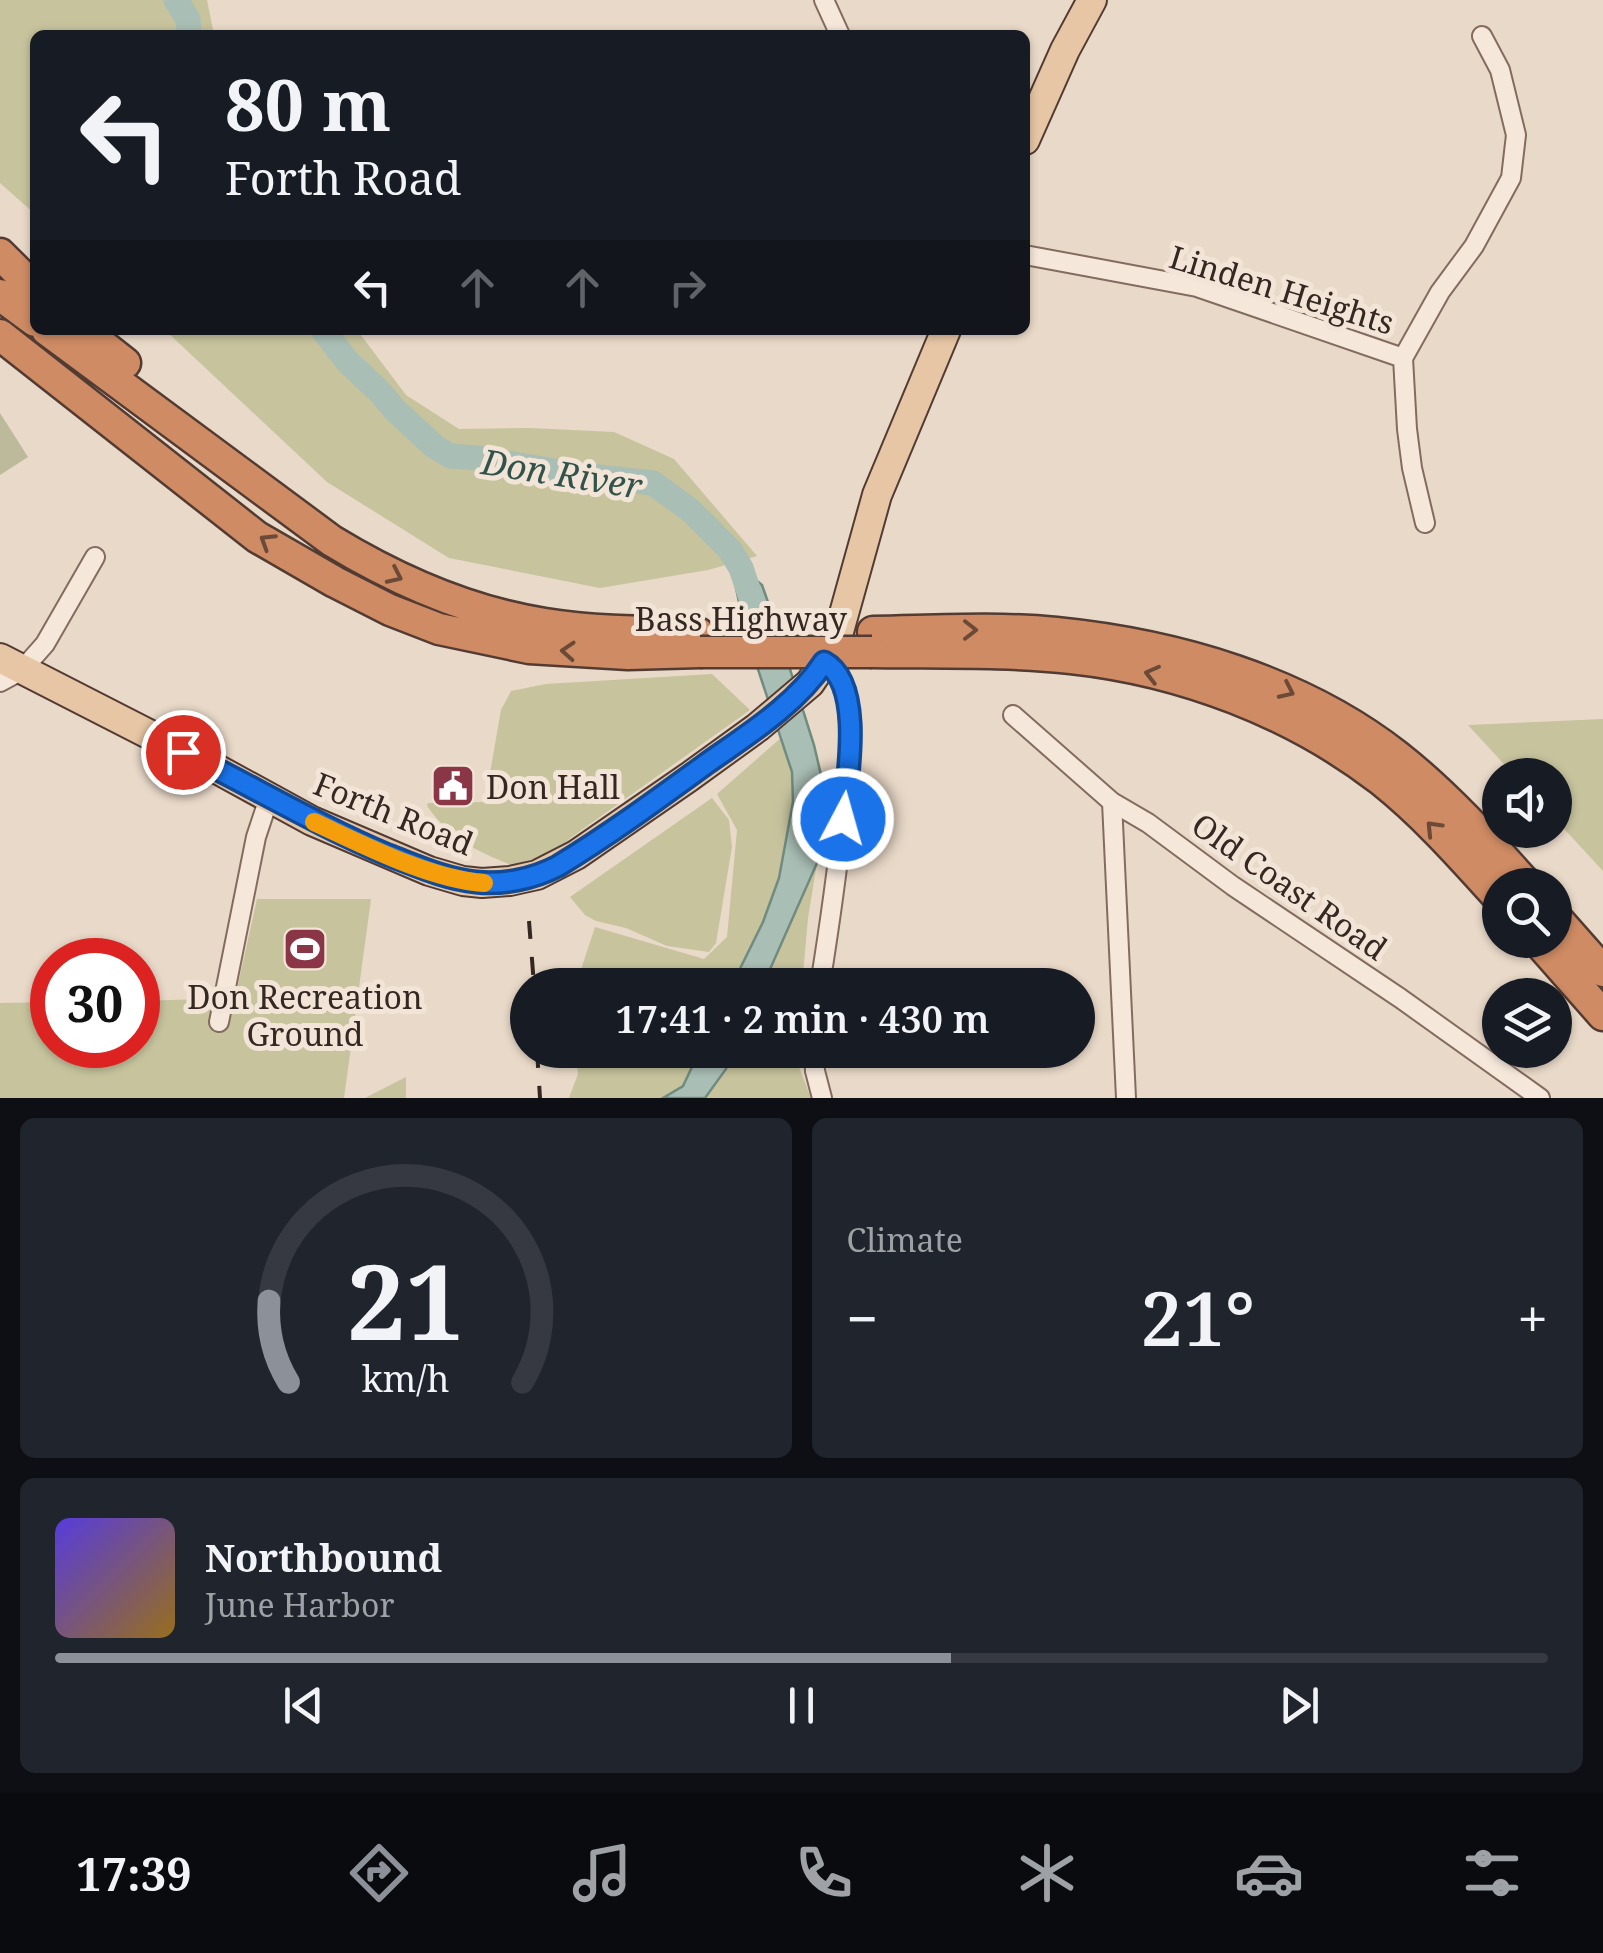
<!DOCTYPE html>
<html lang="en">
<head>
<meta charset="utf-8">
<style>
	:root { --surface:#171b24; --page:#20242c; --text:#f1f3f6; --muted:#9ea1a6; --line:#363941; --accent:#8c9099 }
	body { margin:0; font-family:"Noto Serif",serif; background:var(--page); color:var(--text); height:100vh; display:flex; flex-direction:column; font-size:38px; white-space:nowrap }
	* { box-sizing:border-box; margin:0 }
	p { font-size:32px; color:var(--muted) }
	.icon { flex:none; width:55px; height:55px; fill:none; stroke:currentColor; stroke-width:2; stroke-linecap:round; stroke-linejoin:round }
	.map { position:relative; height:1098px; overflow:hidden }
	.panel { display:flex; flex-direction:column; gap:20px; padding:20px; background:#0d0f14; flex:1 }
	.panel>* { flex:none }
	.top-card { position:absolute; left:30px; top:30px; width:1000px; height:305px; border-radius:15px; box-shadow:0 2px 8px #0004; background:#171b24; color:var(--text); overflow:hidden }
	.buttons { position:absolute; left:1482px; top:758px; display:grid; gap:20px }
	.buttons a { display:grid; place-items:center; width:90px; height:90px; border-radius:50%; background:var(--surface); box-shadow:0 2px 8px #0004; font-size:50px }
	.speed { position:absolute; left:30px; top:938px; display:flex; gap:20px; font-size:50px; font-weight:700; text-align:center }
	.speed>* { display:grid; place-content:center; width:130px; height:130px; border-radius:50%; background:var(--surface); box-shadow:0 2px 8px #0004; line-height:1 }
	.speed .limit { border:15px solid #d22; background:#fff; color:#111 }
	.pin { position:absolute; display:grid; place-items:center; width:85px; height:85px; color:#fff; margin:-42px; border:5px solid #fff; border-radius:50%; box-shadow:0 2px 10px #0007 }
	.me { position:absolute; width:110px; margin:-55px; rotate:6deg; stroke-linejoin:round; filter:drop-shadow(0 0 8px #0008) }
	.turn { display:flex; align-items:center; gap:35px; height:210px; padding:0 30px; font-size:45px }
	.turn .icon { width:130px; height:130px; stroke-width:2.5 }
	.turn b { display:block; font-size:70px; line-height:85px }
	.lanes { display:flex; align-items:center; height:95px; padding:0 30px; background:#0003; justify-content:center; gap:50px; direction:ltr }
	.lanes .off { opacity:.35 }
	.big { font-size:75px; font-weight:600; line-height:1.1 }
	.panel .card { flex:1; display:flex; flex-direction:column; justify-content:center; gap:15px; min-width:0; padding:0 35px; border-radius:15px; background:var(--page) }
	.panel .dial { align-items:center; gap:0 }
	.dial svg { height:260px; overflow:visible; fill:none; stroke:var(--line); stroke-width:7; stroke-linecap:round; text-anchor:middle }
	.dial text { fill:var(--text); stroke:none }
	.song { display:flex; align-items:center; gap:30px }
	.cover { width:120px; height:120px; border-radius:15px; background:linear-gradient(135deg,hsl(250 70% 55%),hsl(40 70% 35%)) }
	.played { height:10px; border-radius:5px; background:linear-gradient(90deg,var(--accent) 60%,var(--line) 60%) }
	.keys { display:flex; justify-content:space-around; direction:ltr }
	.heat { display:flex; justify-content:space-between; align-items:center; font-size:55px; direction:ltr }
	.panel .tiles { flex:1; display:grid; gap:20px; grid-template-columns:1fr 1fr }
	.card:last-child { grid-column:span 2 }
	.trip { position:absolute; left:510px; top:968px; width:585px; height:100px; border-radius:50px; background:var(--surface); box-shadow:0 2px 8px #0004; font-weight:600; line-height:100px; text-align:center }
	.menu { display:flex; height:160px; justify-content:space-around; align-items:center; background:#090b0e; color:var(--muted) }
	.menu .icon { width:70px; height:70px }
	.menu .current { color:var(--accent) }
	.menu b { font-size:45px; color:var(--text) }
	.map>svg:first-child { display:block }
	.green { fill:#c6c39d }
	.cemetery { fill:#bcba9b }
	.water { fill:#a9beb4; stroke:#708b7f; stroke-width:2.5 }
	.pier { fill:#e9d9c8 }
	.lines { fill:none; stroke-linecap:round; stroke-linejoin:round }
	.river { stroke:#a9beb4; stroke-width:25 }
	.street-casing { stroke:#836c5f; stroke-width:22 }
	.primary-casing { stroke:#523b33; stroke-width:32 }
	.highway-casing { stroke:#523b33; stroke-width:35 }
	.street { stroke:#f5e8db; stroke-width:18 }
	.primary { stroke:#e7c6a5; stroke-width:28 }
	.highway { stroke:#ce8b64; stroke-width:30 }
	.rail { stroke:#352721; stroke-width:4; stroke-dasharray:18 18; stroke-linecap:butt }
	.highway-bridge-casing { stroke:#523b33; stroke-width:35; stroke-linecap:butt }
	.highway-bridge { stroke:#ce8b64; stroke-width:30 }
	.oneway { stroke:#6b4a38 }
	.route-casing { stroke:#114b97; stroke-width:25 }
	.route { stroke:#1a73e8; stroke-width:18 }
	.slow { stroke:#f59e0b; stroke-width:18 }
	.labels { text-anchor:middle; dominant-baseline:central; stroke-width:10; stroke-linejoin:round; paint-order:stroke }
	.street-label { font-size:32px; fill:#352721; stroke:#f2e5d7 }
	.poi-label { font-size:32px; fill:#352721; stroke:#f2e5d7; text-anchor:start }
	.water-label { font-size:35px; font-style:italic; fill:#32534b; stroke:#f2e5d7 }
</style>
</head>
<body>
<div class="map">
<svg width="1603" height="1098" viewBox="0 0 1603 1098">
	<rect width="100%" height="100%" fill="#e9d9c8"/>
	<path class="green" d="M 0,0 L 207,0 L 214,35 L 35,35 L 35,214 L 0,183 Z
		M 165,330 L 357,330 L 406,395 L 459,429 L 530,428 L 614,432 L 674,459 L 757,556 L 708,570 L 600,588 L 449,558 L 327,482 Z
		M 712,674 L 750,710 L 569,839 L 561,849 L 514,866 C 478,852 450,839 427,806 L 428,803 L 485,802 L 501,710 L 511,691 L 546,684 Z
		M 1603,719 L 1603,871 L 1555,819 L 1555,775 L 1514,775 L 1468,725 Z
		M 782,737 L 792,772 L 793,802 L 779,878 L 763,922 L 732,985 L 576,985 L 595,927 L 704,959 L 727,937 L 737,830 L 717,794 Z
		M 712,798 L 729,820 L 732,847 L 716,943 L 709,952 L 667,946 L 626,928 L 596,921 L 585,915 L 570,897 Z
		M 817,863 L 808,918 L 802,985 L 763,985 Z
		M 257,899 L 371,899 L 344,1098 L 0,1098 L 0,1003 L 52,1002 L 52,1045 L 138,1045 L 138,1001 L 235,998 Z
		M 575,1050 L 700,1050 L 683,1086 L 663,1098 L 569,1098 L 578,1074 Z
		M 734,1050 L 797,1050 L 796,1059 L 811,1098 L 705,1098 L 726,1069 Z
		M 406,1077 L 406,1098 L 365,1098 Z"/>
	<path class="cemetery" d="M 0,413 L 28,457 L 0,475 Z"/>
	<path class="water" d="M 741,568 L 762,585 L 776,625 L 814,745 L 821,775 L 824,813 L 817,863 L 763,985 L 732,985 L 763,922 L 779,878 L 793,802 L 792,772 L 745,630 L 736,588 Z
		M 700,1050 L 734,1050 L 726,1069 L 705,1098 L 663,1098 L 683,1086 Z"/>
	<path class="pier" d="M 739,622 L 781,623 L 794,664 L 751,664 Z"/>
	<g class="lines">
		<path class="river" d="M 176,0 L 188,19 L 189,35
			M 323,330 L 348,362 L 379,391 L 395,410 L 434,446 L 450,456 L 478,458 L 572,474 L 653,483 L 690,510 L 730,550 L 741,568 L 751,598"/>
		<defs>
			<path id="street" d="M 824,0 L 840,35
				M 1025,255 L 1197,287 L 1403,358
				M 1425,523 L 1412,468 L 1407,429 L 1403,358 L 1440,292 L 1474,246 L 1511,178 L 1516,135 L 1500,70 L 1482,36
				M 0,682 L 22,670 L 45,644 L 95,557
				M 1013,715 L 1112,802 L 1148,823 L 1233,886 L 1400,998 L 1540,1098
				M 1112,802 L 1126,1098
				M 820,985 C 829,929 837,873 843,816 C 847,781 853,743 848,708 C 846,691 840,671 824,663
				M 219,1022 L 256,837 L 269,798
				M 814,1050 L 815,1071 L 822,1098"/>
			<path id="primary" d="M 1025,140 L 1065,50 L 1092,0
				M 0,658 L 215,768 L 312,821 L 429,871 L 463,881 L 482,883 L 510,881 L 537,875 L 576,855 L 689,777 L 758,727 L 810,683 L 835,646 L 877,495 L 946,330"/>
			<path id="highway" d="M 0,254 L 35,289
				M 0,295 L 35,321
				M 47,330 L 332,541 C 398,581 468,612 545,624 C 595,632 647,632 698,633
				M 83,330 L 125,363
				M 0,335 L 257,537 L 335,582 L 390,610 L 439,629 L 529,648 L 628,654 L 700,652
				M 873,632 C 934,631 995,627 1056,633 C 1176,645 1301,681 1397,756 C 1444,793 1487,840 1527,885
				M 872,652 C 939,653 1005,651 1071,658 C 1182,670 1293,712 1381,780 C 1425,815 1462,857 1500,899
				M 1555,917 L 1603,971
				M 1537,940 L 1603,1015"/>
		</defs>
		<use href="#street" class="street-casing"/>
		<use href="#primary" class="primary-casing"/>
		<use href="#highway" class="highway-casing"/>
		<use href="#street" class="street"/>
		<use href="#primary" class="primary"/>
		<use href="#highway" class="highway"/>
		<path class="rail" d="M 529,921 L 534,985
			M 537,1050 L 540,1098"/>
		<defs>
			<path id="highway-bridge" d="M 700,652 L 872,652"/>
		</defs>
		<use href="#highway-bridge" class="highway-bridge-casing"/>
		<use href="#highway-bridge" class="highway-bridge"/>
	</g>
	<defs><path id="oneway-chevron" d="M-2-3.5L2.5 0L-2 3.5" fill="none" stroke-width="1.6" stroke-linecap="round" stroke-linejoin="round" transform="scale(2.5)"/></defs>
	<g class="oneway">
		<use href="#oneway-chevron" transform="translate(267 541) rotate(-148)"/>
		<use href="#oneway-chevron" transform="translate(395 576) rotate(25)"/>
		<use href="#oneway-chevron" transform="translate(970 630)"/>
		<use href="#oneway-chevron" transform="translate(568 651) rotate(-176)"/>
		<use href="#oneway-chevron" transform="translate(1152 674) rotate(-166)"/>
		<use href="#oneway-chevron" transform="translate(1287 691) rotate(25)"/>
		<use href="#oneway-chevron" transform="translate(1433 828) rotate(-134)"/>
	</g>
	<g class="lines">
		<defs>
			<path id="route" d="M 183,752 C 252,786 317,825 388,855 C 417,866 445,879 476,882 C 503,885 533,879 558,866 C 609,835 658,799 706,764 C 747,735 796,705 824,662 C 865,684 847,781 843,819"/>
		</defs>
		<use href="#route" class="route-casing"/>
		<use href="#route" class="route"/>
		<path class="slow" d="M 314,822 C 364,845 429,879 484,883"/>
	</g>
	<defs>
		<symbol id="civic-square" viewBox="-11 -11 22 22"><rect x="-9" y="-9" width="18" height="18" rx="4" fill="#8b3647" stroke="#f2e5d7"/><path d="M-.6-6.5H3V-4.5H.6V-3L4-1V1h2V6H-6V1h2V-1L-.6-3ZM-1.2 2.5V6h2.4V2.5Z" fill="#fff"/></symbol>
		<symbol id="stadium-square" viewBox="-11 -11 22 22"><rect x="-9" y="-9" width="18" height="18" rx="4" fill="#8b3647" stroke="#f2e5d7"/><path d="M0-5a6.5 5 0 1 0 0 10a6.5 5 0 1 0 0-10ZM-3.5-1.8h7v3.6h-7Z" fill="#fff"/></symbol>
	</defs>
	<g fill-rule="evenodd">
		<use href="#civic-square" x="428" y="761" width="50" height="50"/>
		<use href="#stadium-square" x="280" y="924" width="50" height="50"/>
	</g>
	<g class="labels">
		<g class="street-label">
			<text transform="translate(1282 289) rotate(17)">Linden Heights</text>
			<text x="741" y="618">Bass Highway</text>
			<text transform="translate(394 813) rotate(22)">Forth Road</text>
			<text transform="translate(1290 886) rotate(35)">Old Coast Road</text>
		</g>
		<g class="poi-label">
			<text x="486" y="786">Don Hall</text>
			<text x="305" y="996" text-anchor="middle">Don Recreation<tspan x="305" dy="37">Ground</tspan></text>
		</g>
		<g class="water-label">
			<text transform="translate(562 473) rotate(9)">Don River</text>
		</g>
	</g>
</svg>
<div class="buttons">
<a><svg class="icon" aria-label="sound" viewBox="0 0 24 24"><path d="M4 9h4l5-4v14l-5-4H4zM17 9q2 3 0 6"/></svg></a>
<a><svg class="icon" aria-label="search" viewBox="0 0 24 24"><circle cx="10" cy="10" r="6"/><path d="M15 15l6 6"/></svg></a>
<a><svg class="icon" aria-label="layers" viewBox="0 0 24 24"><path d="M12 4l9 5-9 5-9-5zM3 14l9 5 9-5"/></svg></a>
</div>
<div class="speed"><div class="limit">30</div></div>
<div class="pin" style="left:183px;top:752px;background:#d93025"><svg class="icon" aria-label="arrive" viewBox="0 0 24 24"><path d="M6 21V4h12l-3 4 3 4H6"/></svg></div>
<svg class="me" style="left:843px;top:819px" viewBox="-20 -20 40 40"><circle r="17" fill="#1a73e8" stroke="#fff" stroke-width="3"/><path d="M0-11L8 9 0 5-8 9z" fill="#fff"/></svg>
<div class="trip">17:41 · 2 min · 430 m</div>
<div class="top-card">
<div class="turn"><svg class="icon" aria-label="left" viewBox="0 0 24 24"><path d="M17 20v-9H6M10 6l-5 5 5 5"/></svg><div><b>80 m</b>Forth Road</div></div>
<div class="lanes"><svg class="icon" aria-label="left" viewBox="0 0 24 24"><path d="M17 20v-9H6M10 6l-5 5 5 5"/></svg><svg class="icon off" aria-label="ahead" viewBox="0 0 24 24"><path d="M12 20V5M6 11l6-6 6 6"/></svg><svg class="icon off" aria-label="ahead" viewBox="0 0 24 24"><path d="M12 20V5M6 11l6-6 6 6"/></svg><svg class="icon off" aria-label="right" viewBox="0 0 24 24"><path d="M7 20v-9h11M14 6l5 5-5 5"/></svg></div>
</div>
</div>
<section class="panel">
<div class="tiles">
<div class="card dial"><svg viewBox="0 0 100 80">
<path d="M14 69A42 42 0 1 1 86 69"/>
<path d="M14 69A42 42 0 0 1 8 44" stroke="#8c9099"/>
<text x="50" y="56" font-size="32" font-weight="700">21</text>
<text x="50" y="72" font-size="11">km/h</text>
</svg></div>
<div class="card"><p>Climate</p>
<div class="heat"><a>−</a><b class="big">21°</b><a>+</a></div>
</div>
<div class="card">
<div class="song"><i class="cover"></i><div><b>Northbound</b><p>June Harbor</p></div></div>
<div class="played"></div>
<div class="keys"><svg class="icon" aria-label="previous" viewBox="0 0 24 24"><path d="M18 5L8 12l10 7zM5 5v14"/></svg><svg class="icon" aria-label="pause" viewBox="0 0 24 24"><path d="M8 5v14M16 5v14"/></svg><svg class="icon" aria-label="next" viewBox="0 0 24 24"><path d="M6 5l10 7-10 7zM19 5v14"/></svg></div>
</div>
</div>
</section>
<nav class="menu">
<b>17:39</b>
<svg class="icon current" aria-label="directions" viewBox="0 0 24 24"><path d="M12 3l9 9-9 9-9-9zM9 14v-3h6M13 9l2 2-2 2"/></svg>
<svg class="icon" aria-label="music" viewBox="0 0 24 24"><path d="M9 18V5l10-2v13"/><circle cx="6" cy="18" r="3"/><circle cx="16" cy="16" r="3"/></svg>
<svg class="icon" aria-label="phone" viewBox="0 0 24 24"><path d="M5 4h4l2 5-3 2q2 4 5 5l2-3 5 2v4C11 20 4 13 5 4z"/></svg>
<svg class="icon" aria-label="climate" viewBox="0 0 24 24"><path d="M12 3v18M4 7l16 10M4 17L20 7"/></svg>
<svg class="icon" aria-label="car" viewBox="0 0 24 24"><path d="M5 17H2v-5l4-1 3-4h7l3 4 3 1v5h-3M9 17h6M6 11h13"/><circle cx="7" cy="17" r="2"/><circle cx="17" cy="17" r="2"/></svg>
<svg class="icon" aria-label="filters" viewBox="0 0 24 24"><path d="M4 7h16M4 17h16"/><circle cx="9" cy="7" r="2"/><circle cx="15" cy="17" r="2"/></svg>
</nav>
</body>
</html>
